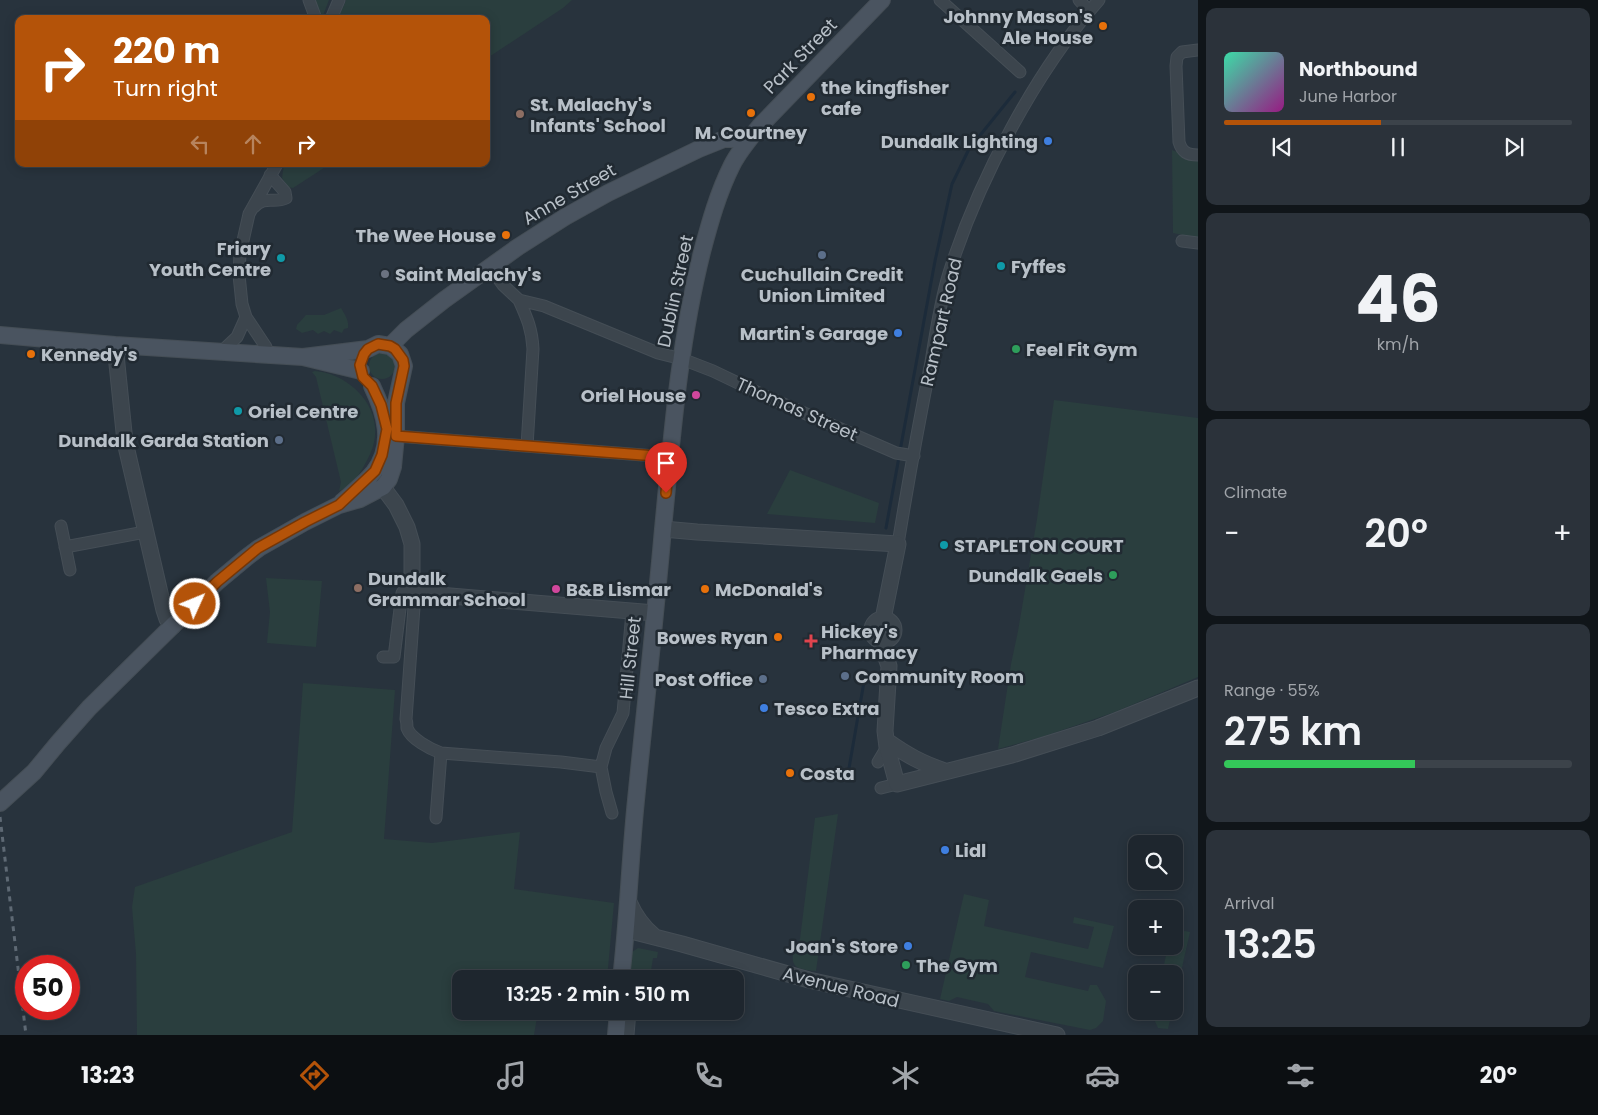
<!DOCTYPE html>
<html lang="en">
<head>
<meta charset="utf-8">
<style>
	:root { --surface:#1e262e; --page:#2b323a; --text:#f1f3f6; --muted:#a1a5aa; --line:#3c434a; --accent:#b45309 }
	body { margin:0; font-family:Poppins,sans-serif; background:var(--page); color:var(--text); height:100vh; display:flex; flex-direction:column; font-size:19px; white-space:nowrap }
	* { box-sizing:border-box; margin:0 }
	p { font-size:16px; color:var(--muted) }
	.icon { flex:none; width:28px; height:28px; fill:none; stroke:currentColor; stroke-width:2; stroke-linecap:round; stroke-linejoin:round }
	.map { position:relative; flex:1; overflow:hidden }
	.details { display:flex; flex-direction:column; gap:8px; padding:8px; background:#101519; width:400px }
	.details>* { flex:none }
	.banner { position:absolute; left:15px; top:15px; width:475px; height:152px; border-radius:10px; box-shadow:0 2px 12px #0003,0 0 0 1px var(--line); background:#b45309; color:#fff; overflow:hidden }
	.fabs { position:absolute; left:1128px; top:835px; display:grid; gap:10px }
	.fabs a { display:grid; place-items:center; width:55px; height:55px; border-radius:10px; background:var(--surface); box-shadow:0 2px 12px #0003,0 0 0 1px var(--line); font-size:25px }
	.speed { position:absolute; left:15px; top:955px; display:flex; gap:10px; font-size:25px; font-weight:700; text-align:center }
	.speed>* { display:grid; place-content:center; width:65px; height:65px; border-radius:50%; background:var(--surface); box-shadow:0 2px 12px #0003,0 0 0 1px var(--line); line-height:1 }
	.speed .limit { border:8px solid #d22; background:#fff; color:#111 }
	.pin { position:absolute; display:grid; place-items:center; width:42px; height:42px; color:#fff; margin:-51px -21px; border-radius:50% 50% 50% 0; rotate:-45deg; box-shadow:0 0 5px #0007 }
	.pin .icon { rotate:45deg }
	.me { position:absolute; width:55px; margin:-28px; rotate:46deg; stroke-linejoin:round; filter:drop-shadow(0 0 4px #0008) }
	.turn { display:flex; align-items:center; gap:18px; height:105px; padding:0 15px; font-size:22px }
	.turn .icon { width:65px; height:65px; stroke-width:2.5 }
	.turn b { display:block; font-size:35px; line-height:42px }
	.lanes { display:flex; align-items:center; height:48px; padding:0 15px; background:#0003; justify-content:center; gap:25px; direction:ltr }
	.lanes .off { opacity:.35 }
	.big { font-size:38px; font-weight:600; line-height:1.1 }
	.details .card { flex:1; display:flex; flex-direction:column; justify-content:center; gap:8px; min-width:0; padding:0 18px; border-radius:10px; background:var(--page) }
	.details .dial { align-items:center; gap:0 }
	.dial b { font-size:65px; line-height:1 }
	.song { display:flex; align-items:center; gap:15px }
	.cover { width:60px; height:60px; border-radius:8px; background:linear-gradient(135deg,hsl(160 70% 55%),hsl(310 70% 35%)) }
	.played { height:5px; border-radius:2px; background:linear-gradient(90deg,var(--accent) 45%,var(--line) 45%) }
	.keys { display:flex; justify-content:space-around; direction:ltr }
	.heat { display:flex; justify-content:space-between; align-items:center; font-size:28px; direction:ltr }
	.charge { height:8px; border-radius:4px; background:linear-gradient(90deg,#34c759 55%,var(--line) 0) }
	.trip { position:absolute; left:452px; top:970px; width:292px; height:50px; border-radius:10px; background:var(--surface); box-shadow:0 2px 12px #0003,0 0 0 1px var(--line); font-weight:600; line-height:50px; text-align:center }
	.tabs { display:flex; height:80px; justify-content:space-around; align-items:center; background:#0c0f12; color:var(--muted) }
	.tabs .icon { width:35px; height:35px }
	.tabs .selected { color:var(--accent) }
	.tabs b { font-size:22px; color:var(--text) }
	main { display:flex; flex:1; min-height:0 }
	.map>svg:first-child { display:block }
	.green { fill:#2a3e3e }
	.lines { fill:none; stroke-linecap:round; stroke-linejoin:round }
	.stream { stroke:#1c2b3a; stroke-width:3 }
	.minor-casing { stroke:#454e56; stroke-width:13 }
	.tertiary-casing { stroke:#454e56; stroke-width:17 }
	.secondary-casing { stroke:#454e56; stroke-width:18 }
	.minor { stroke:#3c454d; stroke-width:11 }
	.tertiary { stroke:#3c454d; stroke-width:15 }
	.secondary { stroke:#4a5460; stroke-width:16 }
	.rail { stroke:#5e6974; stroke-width:3; stroke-dasharray:5 5; stroke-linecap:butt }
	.route-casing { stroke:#753606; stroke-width:12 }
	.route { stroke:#b45309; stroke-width:9 }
	.food-dot { fill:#e8710a; stroke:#212a32; stroke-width:2 }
	.education-dot { fill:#8d6e63; stroke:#212a32; stroke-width:2 }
	.shop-dot { fill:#3f7fe0; stroke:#212a32; stroke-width:2 }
	.service-dot { fill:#5c6f8a; stroke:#212a32; stroke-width:2 }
	.culture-dot { fill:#0f9aa8; stroke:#212a32; stroke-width:2 }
	.worship-dot { fill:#6b7280; stroke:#212a32; stroke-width:2 }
	.leisure-dot { fill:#2e9e5b; stroke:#212a32; stroke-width:2 }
	.hotel-dot { fill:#d1479c; stroke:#212a32; stroke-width:2 }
	.health-dot { fill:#e0444e; stroke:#212a32; stroke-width:2 }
	.labels { text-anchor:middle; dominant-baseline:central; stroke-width:5; stroke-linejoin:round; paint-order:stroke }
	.poi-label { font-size:18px; font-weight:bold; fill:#b8c0c8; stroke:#212a32; text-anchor:start }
	.street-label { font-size:18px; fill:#b8c0c8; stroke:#212a32 }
</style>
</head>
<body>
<main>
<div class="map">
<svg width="1198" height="1035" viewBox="0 0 1198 1035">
	<rect width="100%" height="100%" fill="#28333d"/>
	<path class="green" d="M 314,0 L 329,0 L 322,18 L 319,18 Z
		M 346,0 L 572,0 L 563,8 L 486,59 L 486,19 L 338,19 Z
		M 1172,150 L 1177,152 L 1183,158 L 1198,159 L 1198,238 L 1173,233 Z
		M 284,164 L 330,164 L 293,188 L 288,187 L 282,178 Z
		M 341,308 C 345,315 349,320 348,328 L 344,329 L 342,333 L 334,330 L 330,334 L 324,331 L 318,334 L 313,330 L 302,333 L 296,329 L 297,325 L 306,315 L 324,315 Z
		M369 366a13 13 0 1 1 26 0a13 13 0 1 1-26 0Z
		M 315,371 C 343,373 373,397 375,427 C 376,441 372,452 365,464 C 358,477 353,485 339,491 L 341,482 L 316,377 L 312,372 Z
		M 1054,400 L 1198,418 L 1198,677 L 1115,712 L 1042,737 L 998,749 L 1011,664 L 1018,631 L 1037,519 Z
		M 790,470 L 879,503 L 875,523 L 767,514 Z
		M 266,578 L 322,581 L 316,647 L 267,643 L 270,612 Z
		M 303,683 L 395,690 L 384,839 L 432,843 L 520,832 L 514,889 L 614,903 L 607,979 L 461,979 L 461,1011 L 538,1011 L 534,1035 L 137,1035 L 136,954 L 132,907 L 135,887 L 292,832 Z
		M 838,814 L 816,971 C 811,971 804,970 799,968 C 787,963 795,946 800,939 L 815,818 Z
		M 964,894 L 989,900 L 984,926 L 1088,949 L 1094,927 L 1073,923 L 1074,917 L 1114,926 L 1103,968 L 1031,952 L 1025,977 L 1088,991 L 1090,985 L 1097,985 L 1106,1001 L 1103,1021 L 1096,1028 L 1090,1030 L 994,1011 L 988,1004 L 957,997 L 949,1001 L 940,999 Z
		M 1174,929 L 1190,932 L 1174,1003 L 1174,974 L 1162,974 L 1168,946 L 1174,946 Z
		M 638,948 L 658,952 L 657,958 L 653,958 L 650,977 L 629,974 L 632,952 Z
		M 1154,1011 L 1172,1011 L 1168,1029 L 1158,1028 L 1153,1017 Z"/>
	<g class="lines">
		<path class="stream" d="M 900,451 L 935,261 L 952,184 L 969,149 L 1015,92
			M 886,528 L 899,457
			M 848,774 L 865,676"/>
		<defs>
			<path id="minor" d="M 309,0 L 316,19
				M 940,0 L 1020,72
				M 1079,0 L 1089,11
				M 331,19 L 339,0
				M 1198,50 L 1182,52 L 1177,57 L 1176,66 L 1179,142 C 1182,152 1187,155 1198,155
				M 254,207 C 265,195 274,204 286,198 L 285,192 L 270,175
				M 1182,241 L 1198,243
				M 490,267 L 503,285 L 519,300 L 544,306 L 658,353 L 682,359 L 713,371 L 765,396 L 896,453 L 914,456
				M 519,300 C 527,318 532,329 533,349 L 527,446
				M 220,353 L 237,337 L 246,317
				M 266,355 L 266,347 L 246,317 L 242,304 L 239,275 L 240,254 L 249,214 L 277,164
				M 396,436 L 669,457
				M 61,526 L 70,570
				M 898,544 C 908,483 919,422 931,362 C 936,332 940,302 949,273 C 978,181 1035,72 1099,0
				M 65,547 L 145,532
				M 415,593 L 406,719 C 407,722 407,725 407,728 C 411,739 430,749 441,753 L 561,762 L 601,767
				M 383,657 L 394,657 L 402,593 L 406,587 L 414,582
				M 878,762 L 887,747
				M 881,788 L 897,784
				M 612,813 L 606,792 L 601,767 L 606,748 L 623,713 L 632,612
				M 436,818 L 441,753
				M 628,1035 L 630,1011"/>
			<path id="tertiary" d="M 115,345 L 125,442 L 164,610 L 167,619 L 173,626
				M 376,478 L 396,505 L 407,527 L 412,544 L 412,575 L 415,593 L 655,613
				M 663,529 L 697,532 L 898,544 L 883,619
				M872 630a11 11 0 1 1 22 0a11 11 0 1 1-22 0Z
				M 880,641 L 889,666 L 885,731 L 887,747 L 897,784 L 1012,755 L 1098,728 L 1198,688
				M 887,741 C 907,755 921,763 945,771
				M 629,902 C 635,916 642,926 654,936
				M 627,930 L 682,944 L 809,980 L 1057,1035"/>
			<path id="secondary" d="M 0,335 L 115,345 L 303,357 L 361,371
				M 390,346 L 406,330 L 444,300 L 518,247 L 565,217 L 608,193 L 699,149 L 724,139 L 737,139 L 748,141
				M 342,502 C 353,492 365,483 374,472 C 395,444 385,413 372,386
				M 0,803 L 34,772 L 58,743 L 89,708 L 217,582 L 247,557 L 259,548 L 305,522 L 339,505 L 360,499 L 383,487 L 389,479 L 393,467 L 396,436 L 396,403 L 404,366 L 400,354 L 390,346 L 378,344 L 368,349 L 303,357
				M 621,979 C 628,919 630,859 636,800 C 645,710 655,620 663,529 C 672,436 679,344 702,252 C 710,222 718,193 732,165 C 739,151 750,138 760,126 L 882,0
				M 616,1035 L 618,1011"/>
		</defs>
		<use href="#minor" class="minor-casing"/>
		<use href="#tertiary" class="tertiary-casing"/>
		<use href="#secondary" class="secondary-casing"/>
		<use href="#minor" class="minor"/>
		<use href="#tertiary" class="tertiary"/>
		<use href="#secondary" class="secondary"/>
		<path class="rail" d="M 0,817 L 26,1035"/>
	</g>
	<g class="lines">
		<defs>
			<path id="route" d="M 195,604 L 217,582 L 258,548 L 305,522 L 339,505 L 375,471 L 382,455 L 387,429 L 381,405 L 372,386 L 363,377 L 360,365 L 364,354 L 368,349 L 378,344 L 390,346 L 395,349 L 403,360 L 404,366 L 396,403 L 396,436 L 669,457 L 666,493"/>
		</defs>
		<use href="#route" class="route-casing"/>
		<use href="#route" class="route"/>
	</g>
	<g class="food-dot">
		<circle cx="1103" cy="26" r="5"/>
		<circle cx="811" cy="97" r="5"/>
		<circle cx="751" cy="113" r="5"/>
		<circle cx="506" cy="235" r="5"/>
		<circle cx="31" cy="354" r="5"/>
		<circle cx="705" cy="589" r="5"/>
		<circle cx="778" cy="637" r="5"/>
		<circle cx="790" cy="773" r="5"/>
	</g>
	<g class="education-dot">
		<circle cx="520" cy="114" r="5"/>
		<circle cx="358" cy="588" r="5"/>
	</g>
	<g class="shop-dot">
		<circle cx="1048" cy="141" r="5"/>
		<circle cx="898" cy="333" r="5"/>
		<circle cx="764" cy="708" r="5"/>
		<circle cx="945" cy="850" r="5"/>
		<circle cx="908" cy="946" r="5"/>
	</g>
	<g class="service-dot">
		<circle cx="822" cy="255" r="5"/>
		<circle cx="279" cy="440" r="5"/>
		<circle cx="845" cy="676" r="5"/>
		<circle cx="763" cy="679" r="5"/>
	</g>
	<g class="culture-dot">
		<circle cx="281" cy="258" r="5"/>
		<circle cx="1001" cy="266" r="5"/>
		<circle cx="238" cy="411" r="5"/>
		<circle cx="944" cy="545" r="5"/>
	</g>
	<circle class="worship-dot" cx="385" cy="274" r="5"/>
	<g class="leisure-dot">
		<circle cx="1016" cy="349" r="5"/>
		<circle cx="1113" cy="575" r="5"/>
		<circle cx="906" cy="965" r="5"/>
	</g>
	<g class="hotel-dot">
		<circle cx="696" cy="395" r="5"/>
		<circle cx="556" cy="589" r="5"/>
	</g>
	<path class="health-dot" d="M808.5 633.5h5v5h5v5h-5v5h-5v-5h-5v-5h5z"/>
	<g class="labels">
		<g class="poi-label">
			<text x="1093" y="16" text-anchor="end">Johnny Mason's<tspan x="1093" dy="21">Ale House</tspan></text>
			<text x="821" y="87">the kingfisher<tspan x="821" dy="21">cafe</tspan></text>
			<text x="530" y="104">St. Malachy's<tspan x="530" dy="21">Infants' School</tspan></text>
			<text x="751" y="132" text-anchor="middle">M. Courtney</text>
			<text x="1038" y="141" text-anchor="end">Dundalk Lighting</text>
			<text x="496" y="235" text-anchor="end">The Wee House</text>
			<text x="271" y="248" text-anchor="end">Friary<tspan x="271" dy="21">Youth Centre</tspan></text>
			<text x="1011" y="266">Fyffes</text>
			<text x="395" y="274">Saint Malachy's</text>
			<text x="822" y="274" text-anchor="middle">Cuchullain Credit<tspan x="822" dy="21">Union Limited</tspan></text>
			<text x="888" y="333" text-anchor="end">Martin's Garage</text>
			<text x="1026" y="349">Feel Fit Gym</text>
			<text x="41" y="354">Kennedy's</text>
			<text x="686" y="395" text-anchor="end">Oriel House</text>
			<text x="248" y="411">Oriel Centre</text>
			<text x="269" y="440" text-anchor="end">Dundalk Garda Station</text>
			<text x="954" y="545">STAPLETON COURT</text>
			<text x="1103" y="575" text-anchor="end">Dundalk Gaels</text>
			<text x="368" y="578">Dundalk<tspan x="368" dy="21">Grammar School</tspan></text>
			<text x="566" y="589">B&amp;B Lismar</text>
			<text x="715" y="589">McDonald's</text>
			<text x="821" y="631">Hickey's<tspan x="821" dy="21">Pharmacy</tspan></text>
			<text x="768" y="637" text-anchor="end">Bowes Ryan</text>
			<text x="855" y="676">Community Room</text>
			<text x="753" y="679" text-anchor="end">Post Office</text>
			<text x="774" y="708">Tesco Extra</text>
			<text x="800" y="773">Costa</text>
			<text x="955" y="850">Lidl</text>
			<text x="898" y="946" text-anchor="end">Joan's Store</text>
			<text x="916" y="965">The Gym</text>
		</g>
		<g class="street-label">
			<text transform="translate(800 56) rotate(-46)">Park Street</text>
			<text transform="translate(569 194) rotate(-30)">Anne Street</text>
			<text transform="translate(675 291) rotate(-78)">Dublin Street</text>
			<text transform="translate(941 322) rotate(-77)">Rampart Road</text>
			<text transform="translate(797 409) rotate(24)">Thomas Street</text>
			<text transform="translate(630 658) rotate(-84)">Hill Street</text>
			<text transform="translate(841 987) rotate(14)">Avenue Road</text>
		</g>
	</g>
</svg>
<div class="fabs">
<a><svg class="icon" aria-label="search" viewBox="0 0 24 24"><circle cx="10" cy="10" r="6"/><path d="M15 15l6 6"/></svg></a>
<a>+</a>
<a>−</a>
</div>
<div class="speed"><div class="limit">50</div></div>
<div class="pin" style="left:666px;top:493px;background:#d93025"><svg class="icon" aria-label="arrive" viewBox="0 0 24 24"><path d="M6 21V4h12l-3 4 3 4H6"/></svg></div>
<svg class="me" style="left:195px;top:604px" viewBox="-20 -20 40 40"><circle r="17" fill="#b45309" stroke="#fff" stroke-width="3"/><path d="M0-11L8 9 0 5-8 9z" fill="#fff"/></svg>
<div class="trip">13:25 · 2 min · 510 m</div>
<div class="banner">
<div class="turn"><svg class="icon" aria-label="right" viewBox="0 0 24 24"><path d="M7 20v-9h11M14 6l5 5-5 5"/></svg><div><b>220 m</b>Turn right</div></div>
<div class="lanes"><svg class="icon off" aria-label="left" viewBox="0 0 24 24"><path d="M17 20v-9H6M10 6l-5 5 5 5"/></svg><svg class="icon off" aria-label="ahead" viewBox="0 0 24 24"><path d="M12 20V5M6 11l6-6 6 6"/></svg><svg class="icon" aria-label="right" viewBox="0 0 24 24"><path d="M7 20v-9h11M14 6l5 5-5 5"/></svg></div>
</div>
</div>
<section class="details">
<div class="card">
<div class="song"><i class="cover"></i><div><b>Northbound</b><p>June Harbor</p></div></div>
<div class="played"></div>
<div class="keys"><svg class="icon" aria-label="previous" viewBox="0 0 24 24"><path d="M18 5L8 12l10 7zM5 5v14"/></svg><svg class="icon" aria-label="pause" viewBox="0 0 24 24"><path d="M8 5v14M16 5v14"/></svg><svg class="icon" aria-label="next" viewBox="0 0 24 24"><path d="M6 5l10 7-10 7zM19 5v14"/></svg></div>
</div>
<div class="card dial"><b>46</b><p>km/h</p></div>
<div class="card"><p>Climate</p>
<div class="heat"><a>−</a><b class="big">20°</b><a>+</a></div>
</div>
<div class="card"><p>Range · 55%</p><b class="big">275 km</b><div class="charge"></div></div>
<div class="card"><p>Arrival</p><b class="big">13:25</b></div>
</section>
</main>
<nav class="tabs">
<b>13:23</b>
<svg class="icon selected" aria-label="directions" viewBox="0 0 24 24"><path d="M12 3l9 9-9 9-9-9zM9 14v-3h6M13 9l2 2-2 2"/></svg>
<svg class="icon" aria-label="music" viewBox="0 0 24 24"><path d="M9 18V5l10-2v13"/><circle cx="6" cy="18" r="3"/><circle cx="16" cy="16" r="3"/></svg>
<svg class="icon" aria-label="phone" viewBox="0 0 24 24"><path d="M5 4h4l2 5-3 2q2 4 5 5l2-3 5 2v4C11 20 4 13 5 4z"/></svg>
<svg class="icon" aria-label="climate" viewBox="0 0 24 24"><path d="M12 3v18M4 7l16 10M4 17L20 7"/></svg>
<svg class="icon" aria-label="car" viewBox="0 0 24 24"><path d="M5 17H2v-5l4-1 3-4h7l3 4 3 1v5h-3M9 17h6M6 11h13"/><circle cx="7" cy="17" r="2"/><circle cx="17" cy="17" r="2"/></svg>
<svg class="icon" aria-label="filters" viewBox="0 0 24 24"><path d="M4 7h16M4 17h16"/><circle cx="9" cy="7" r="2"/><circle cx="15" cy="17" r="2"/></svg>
<b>20°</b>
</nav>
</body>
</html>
